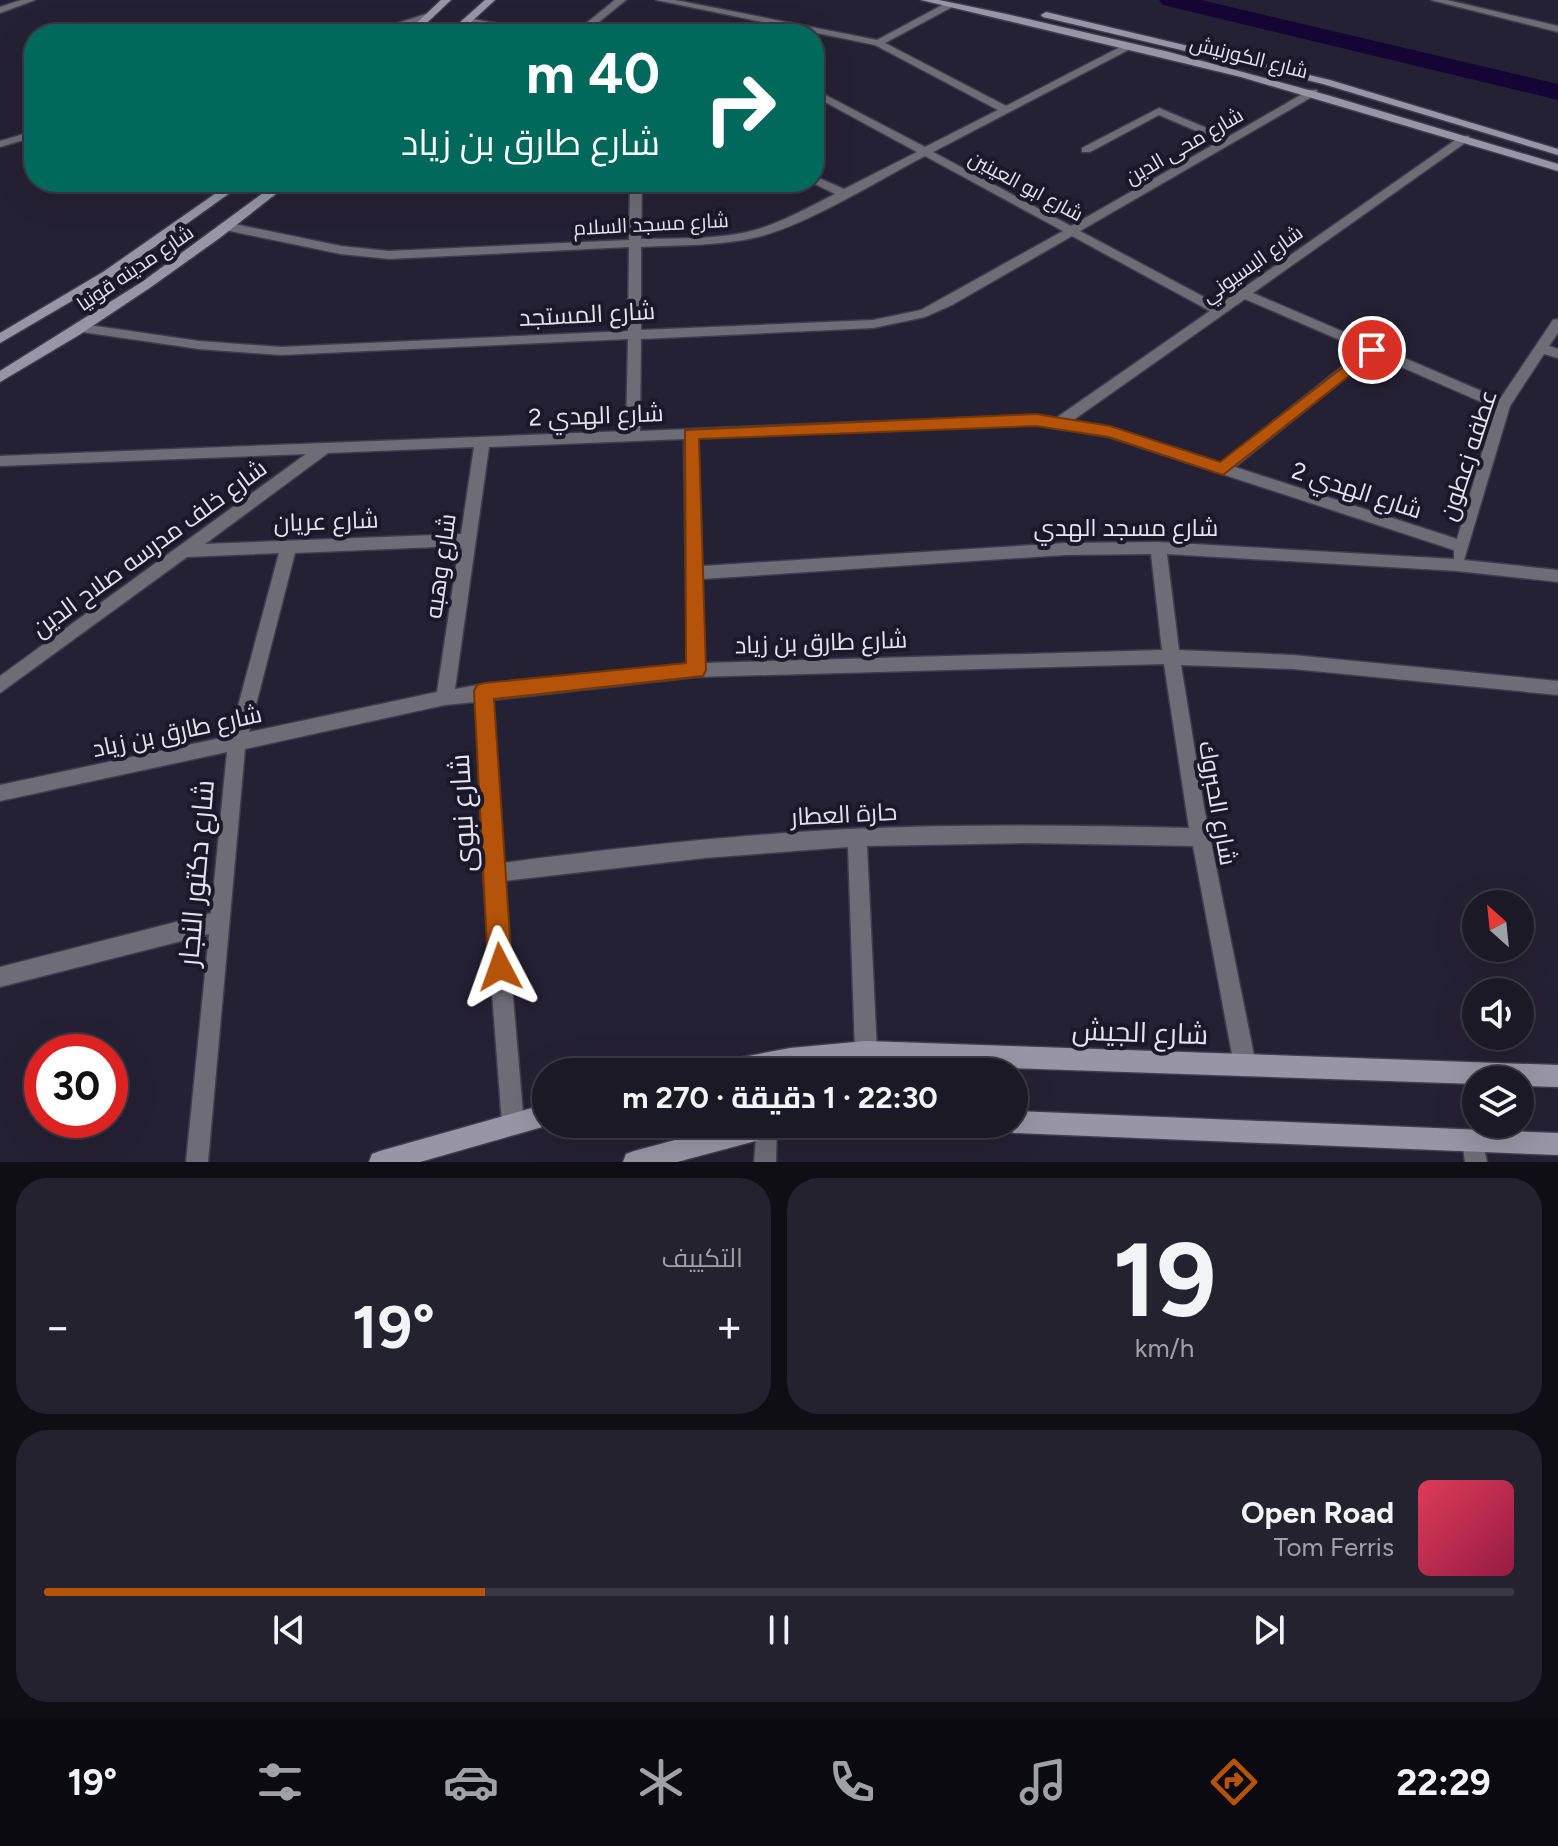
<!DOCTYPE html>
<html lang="ar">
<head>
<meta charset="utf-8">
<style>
	:root { --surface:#1c1927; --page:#25222f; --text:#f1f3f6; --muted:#a0a0a7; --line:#3a3844; --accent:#b45309 }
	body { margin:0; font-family:Figtree,Cairo,sans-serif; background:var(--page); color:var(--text); direction:rtl; height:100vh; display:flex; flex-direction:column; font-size:30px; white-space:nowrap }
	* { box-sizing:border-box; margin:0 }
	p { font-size:26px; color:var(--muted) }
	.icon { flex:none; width:44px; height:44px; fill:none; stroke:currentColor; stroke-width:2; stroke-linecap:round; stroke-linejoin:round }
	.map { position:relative; height:1162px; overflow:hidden; direction:ltr }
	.side { display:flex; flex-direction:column; gap:16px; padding:16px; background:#0f0e15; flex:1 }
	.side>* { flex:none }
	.banner { position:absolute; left:24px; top:24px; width:800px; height:168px; border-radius:32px; box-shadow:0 8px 32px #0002,0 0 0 2px var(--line); direction:rtl; background:#00695c; color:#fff; overflow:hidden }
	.needle { width:52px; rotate:333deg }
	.tools { position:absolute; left:1462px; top:890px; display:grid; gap:16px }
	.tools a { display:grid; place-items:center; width:72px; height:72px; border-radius:50%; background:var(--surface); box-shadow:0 8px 32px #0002,0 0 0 2px var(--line); font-size:40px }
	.speed { position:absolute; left:24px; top:1034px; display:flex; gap:16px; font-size:40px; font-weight:700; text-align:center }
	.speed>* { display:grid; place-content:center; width:104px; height:104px; border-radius:50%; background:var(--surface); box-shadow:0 8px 32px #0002,0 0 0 2px var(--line); line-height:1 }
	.speed .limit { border:12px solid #d22; background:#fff; color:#111 }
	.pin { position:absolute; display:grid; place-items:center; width:68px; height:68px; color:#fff; margin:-34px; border:4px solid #fff; border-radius:50%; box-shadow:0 2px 8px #0007 }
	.me { position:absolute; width:88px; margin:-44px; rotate:356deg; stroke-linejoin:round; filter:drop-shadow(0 0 6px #0008) }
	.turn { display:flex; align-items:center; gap:28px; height:168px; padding:0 32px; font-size:36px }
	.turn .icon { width:104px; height:104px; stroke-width:2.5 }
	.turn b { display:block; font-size:56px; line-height:68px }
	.big { font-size:60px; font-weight:700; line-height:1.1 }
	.side .widget { flex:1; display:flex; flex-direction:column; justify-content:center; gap:12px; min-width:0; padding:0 28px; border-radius:32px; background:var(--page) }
	.side .dial { align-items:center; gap:0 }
	.dial b { font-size:104px; line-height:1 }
	.song { display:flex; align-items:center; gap:24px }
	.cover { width:96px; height:96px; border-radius:12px; background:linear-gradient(135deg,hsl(350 70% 55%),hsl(340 70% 35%)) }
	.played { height:8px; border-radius:4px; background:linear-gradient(90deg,var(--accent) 30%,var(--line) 30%) }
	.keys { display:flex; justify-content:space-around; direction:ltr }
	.heat { display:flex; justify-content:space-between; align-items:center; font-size:44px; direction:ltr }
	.side .tiles { flex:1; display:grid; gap:16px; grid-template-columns:1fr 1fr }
	.widget:last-child { grid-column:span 2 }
	.trip { position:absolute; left:532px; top:1058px; width:496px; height:80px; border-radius:40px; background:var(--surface); box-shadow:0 8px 32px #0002,0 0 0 2px var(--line); font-weight:700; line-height:80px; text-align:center; direction:rtl }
	.dock { display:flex; height:128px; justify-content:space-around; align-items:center; background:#0b0a10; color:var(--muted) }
	.dock .icon { width:56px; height:56px }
	.dock .active { color:var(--accent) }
	.dock b { font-size:36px; color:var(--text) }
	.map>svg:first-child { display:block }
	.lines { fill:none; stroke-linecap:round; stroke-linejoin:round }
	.canal { fill:#150534; fill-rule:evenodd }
	.minor-casing { stroke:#403c4e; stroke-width:3 }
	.tertiary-casing { stroke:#403c4e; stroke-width:3 }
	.secondary-casing { stroke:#403c4e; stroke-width:3 }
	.minor { fill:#6e6c77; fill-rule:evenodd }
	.tertiary { fill:#6e6c77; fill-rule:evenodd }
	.secondary { fill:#9895a6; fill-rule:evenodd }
	.route { fill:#b45309; stroke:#753606; stroke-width:2 }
	.labels { text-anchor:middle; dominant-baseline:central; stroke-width:8; stroke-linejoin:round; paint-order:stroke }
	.far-street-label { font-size:20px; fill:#e4e3f0; stroke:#1b182a }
	.street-label { font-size:24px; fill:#e4e3f0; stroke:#1b182a }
	.near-street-label { font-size:28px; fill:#e4e3f0; stroke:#1b182a }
</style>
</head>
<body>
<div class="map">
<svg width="1558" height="1162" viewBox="0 0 1558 1162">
	<rect width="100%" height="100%" fill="#252134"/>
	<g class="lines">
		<path class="canal" d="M 1159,0 L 1201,0 L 1558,84 L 1558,100 L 1163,5 Z"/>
		<defs>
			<path id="minor" d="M 21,0 L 35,0 L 0,13 L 0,7 Z
				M 615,0 L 626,0 L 584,34 L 573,34 Z
				M 656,0 L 675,0 L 877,40 L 946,3 L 952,3 L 952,7 L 885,43 L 1006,106 L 1126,44 L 1132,44 L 1132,48 L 933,152 L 1071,226 L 1220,141 L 1159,115 L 1090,152 L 1082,152 L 1082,148 L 1159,108 L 1228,137 L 1309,90 L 1317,90 L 1317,94 L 1080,231 L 1219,305 L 1461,136 L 1469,136 L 1469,140 L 1253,293 L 1500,399 L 1553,320 L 1558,319 L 1558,333 L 1549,346 L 1558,349 L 1558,358 L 1544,354 L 1510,406 L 1464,560 L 1558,570 L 1558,582 L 1457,571 L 1167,554 L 1179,650 L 1293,655 L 1558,681 L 1558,695 L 1293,669 L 1181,665 L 1204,807 L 1256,1065 L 1253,1073 L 1245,1076 L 1237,1073 L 1234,1065 L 1193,846 L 1025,843 L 867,846 L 877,1052 L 874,1060 L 866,1063 L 858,1060 L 855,1052 L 848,847 L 705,858 L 503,881 L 524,1124 L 521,1132 L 513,1135 L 505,1132 L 502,1124 L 483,873 L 476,702 L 445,705 L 245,749 L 208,1162 L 186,1162 L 209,934 L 0,987 L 0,967 L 211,913 L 227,752 L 0,801 L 0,785 L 230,736 L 279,553 L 187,557 L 0,693 L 0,676 L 306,454 L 0,466 L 0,456 L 626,431 L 628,339 L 281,355 L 199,349 L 82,332 L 76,328 L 82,324 L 199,341 L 281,347 L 628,331 L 629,247 L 389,259 L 341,254 L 230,231 L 224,227 L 230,223 L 341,246 L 389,251 L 629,240 L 630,182 L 642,182 L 641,239 C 678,238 719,240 755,230 C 783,222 809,207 835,194 L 811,182 L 814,182 L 814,176 L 844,189 L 917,152 L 814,96 L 814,89 L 925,147 L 998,110 L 875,45 ZM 925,156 L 1063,231 L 921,310 L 873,320 L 641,330 L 641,247 C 680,245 720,246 758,237 C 809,224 877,181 925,156 ZM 1072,236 L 1210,311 L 1056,418 L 1036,415 L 640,431 L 641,339 L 873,328 L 925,317 L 952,305 ZM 1245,299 L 1363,350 L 1221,463 L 1110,427 L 1072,421 ZM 1374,355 L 1495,408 L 1457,539 L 1235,467 ZM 1036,425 L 1109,437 L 1454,550 L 1454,559 L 1158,542 L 1065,543 L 702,566 L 698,438 ZM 684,439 L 687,664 L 490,686 L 484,684 L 455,689 L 489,447 ZM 474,447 L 461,534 L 205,544 L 328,453 ZM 459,546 L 437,692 L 249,732 L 295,553 ZM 1151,554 L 1162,650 L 704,663 L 702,579 L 1065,555 ZM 1164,664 L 1189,828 C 1076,825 962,824 848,829 C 732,835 617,848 502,863 L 493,700 L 696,677 Z
				M 429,13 L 432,14 L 432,18 L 379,34 L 364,34 Z
				M 467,18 L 539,31 L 544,34 L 523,34 L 464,23 L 464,19 Z
				M 34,131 L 34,137 L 0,147 L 0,141 Z
				M 757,1124 L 777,1124 L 776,1162 L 754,1162 Z
				M 1473,1129 L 1481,1132 L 1487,1162 L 1465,1162 L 1462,1140 L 1465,1132 Z"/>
			<path id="tertiary" d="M 1431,0 L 1447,0 L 1558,26 L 1558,32 Z"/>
			<path id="secondary" d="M 441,0 L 451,0 L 415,34 L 405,34 Z
				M 485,0 L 495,0 L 458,34 L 447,34 Z
				M 921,0 L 939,0 L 1006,14 L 1169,52 L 1327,95 L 1558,164 L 1558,171 L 1241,77 Z
				M 1046,12 L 1330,80 L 1558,149 L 1558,155 L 1323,84 L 1043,17 L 1041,15 Z
				M 232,182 L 245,182 L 111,278 L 0,343 L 0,333 L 103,272 Z
				M 278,182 L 291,182 L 221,237 L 151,287 L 79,335 L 0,382 L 0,371 L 142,282 Z
				M 866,1041 L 1558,1065 L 1558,1087 L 1520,1086 L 1520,1080 L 1476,1080 L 1476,1084 L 866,1063 L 779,1072 L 711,1072 L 714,1064 L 722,1061 L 790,1048 Z
				M 546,1104 L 546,1124 L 551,1124 L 546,1126 L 420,1162 L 369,1162 L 372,1154 L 380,1151 Z
				M 1014,1111 L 1558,1133 L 1558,1155 L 1014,1133 L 1006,1130 L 1004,1124 L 1014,1124 Z
				M 735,1124 L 808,1124 L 805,1132 L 767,1138 L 677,1162 L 623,1162 L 626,1154 L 634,1151 Z"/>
		</defs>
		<use href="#minor" class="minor-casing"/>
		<use href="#tertiary" class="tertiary-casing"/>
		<use href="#secondary" class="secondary-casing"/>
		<use href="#minor" class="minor"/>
		<use href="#tertiary" class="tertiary"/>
		<use href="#secondary" class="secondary"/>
	</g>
	<path class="route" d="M 1372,345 L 1378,346 L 1378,353 L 1223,475 L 1109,437 L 1036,426 L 699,439 L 706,670 L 703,676 L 494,699 L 512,967 L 508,975 L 500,979 L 492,975 L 488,967 L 474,691 L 477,685 L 484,683 L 686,663 L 685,430 L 1036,414 L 1110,426 L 1220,462 Z"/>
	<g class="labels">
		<g class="far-street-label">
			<text transform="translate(1249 57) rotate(14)">شارع الكورنيش</text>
			<text transform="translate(1184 146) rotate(-30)">شارع محى الدين</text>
			<text transform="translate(1026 186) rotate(28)">شارع ابو العينين</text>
			<text transform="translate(651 224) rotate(-3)">شارع مسجد السلام</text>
			<text transform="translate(1252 264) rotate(-35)">شارع البسيوني</text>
			<text transform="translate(135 268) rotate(-34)">شارع مدينه قونيا</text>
		</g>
		<g class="street-label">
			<text transform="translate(587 314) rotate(-3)">شارع المستجد</text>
			<text transform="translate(596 415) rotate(-2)">شارع الهدي 2</text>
			<text transform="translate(1468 455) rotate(-72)">عطفه زعطون</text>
			<text transform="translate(1357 490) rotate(18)">شارع الهدي 2</text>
			<text transform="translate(326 521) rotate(-2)">شارع عريان</text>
			<text x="1126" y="527">شارع مسجد الهدي</text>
			<text transform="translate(149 548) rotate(-36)">شارع خلف مدرسه صلاح الدين</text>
			<text transform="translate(440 566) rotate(-82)">شارع وهبه</text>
			<text transform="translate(821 642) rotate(-2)">شارع طارق بن زياد</text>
			<text transform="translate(177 731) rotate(-12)">شارع طارق بن زياد</text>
			<text transform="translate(1218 803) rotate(80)">شارع الحبروك</text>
			<text transform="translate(844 814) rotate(-3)">حارة العطار</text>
		</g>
		<g class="near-street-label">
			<text transform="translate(462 813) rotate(-93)">شارع نبوى</text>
			<text transform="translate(196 873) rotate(-85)">شارع دكتور النجار</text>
			<text transform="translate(1140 1032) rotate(2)">شارع الجيش</text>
		</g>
	</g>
</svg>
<div class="tools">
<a><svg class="needle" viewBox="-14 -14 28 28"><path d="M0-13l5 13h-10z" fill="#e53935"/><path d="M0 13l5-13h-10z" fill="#a0a0a7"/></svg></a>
<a><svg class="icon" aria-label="sound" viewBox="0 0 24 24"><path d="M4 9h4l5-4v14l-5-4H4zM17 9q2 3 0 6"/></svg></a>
<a><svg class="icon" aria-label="layers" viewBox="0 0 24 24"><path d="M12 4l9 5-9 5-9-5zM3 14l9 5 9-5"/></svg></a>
</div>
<div class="speed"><div class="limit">30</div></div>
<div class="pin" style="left:1372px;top:350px;background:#d93025"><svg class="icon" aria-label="arrive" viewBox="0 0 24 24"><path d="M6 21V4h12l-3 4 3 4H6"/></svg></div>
<svg class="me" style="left:500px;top:967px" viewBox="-20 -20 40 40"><path d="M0-17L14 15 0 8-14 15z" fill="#b45309" stroke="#fff" stroke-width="4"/></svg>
<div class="trip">22:30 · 1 دقيقة · 270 m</div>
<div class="banner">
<div class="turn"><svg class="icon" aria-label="right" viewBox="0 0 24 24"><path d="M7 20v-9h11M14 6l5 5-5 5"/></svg><div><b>40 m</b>شارع طارق بن زياد</div></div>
</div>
</div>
<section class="side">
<div class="tiles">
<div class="widget dial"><b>19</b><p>km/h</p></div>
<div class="widget"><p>التكييف</p>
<div class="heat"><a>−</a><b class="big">19°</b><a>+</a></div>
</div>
<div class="widget">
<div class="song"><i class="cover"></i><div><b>Open Road</b><p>Tom Ferris</p></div></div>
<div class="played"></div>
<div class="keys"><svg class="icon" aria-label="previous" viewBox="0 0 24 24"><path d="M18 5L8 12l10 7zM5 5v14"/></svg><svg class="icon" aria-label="pause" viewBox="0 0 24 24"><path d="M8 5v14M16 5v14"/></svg><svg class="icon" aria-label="next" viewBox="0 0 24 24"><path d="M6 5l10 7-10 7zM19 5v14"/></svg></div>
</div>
</div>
</section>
<nav class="dock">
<b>22:29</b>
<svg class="icon active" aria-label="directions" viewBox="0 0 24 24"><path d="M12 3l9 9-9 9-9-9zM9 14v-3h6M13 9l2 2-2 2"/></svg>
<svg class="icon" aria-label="music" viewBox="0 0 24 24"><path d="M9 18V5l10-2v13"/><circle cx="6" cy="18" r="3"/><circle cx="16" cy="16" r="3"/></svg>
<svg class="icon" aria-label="phone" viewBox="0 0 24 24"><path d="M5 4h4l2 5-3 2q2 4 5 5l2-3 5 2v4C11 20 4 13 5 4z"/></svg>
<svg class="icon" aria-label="climate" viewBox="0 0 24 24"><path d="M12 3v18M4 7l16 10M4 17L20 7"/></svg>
<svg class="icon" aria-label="car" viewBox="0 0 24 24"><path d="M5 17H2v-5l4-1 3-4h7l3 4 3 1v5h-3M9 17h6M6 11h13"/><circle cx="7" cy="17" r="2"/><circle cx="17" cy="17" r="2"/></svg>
<svg class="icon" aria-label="filters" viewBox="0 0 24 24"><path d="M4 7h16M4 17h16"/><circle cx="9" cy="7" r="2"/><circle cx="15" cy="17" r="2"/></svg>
<b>19°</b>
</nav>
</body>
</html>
